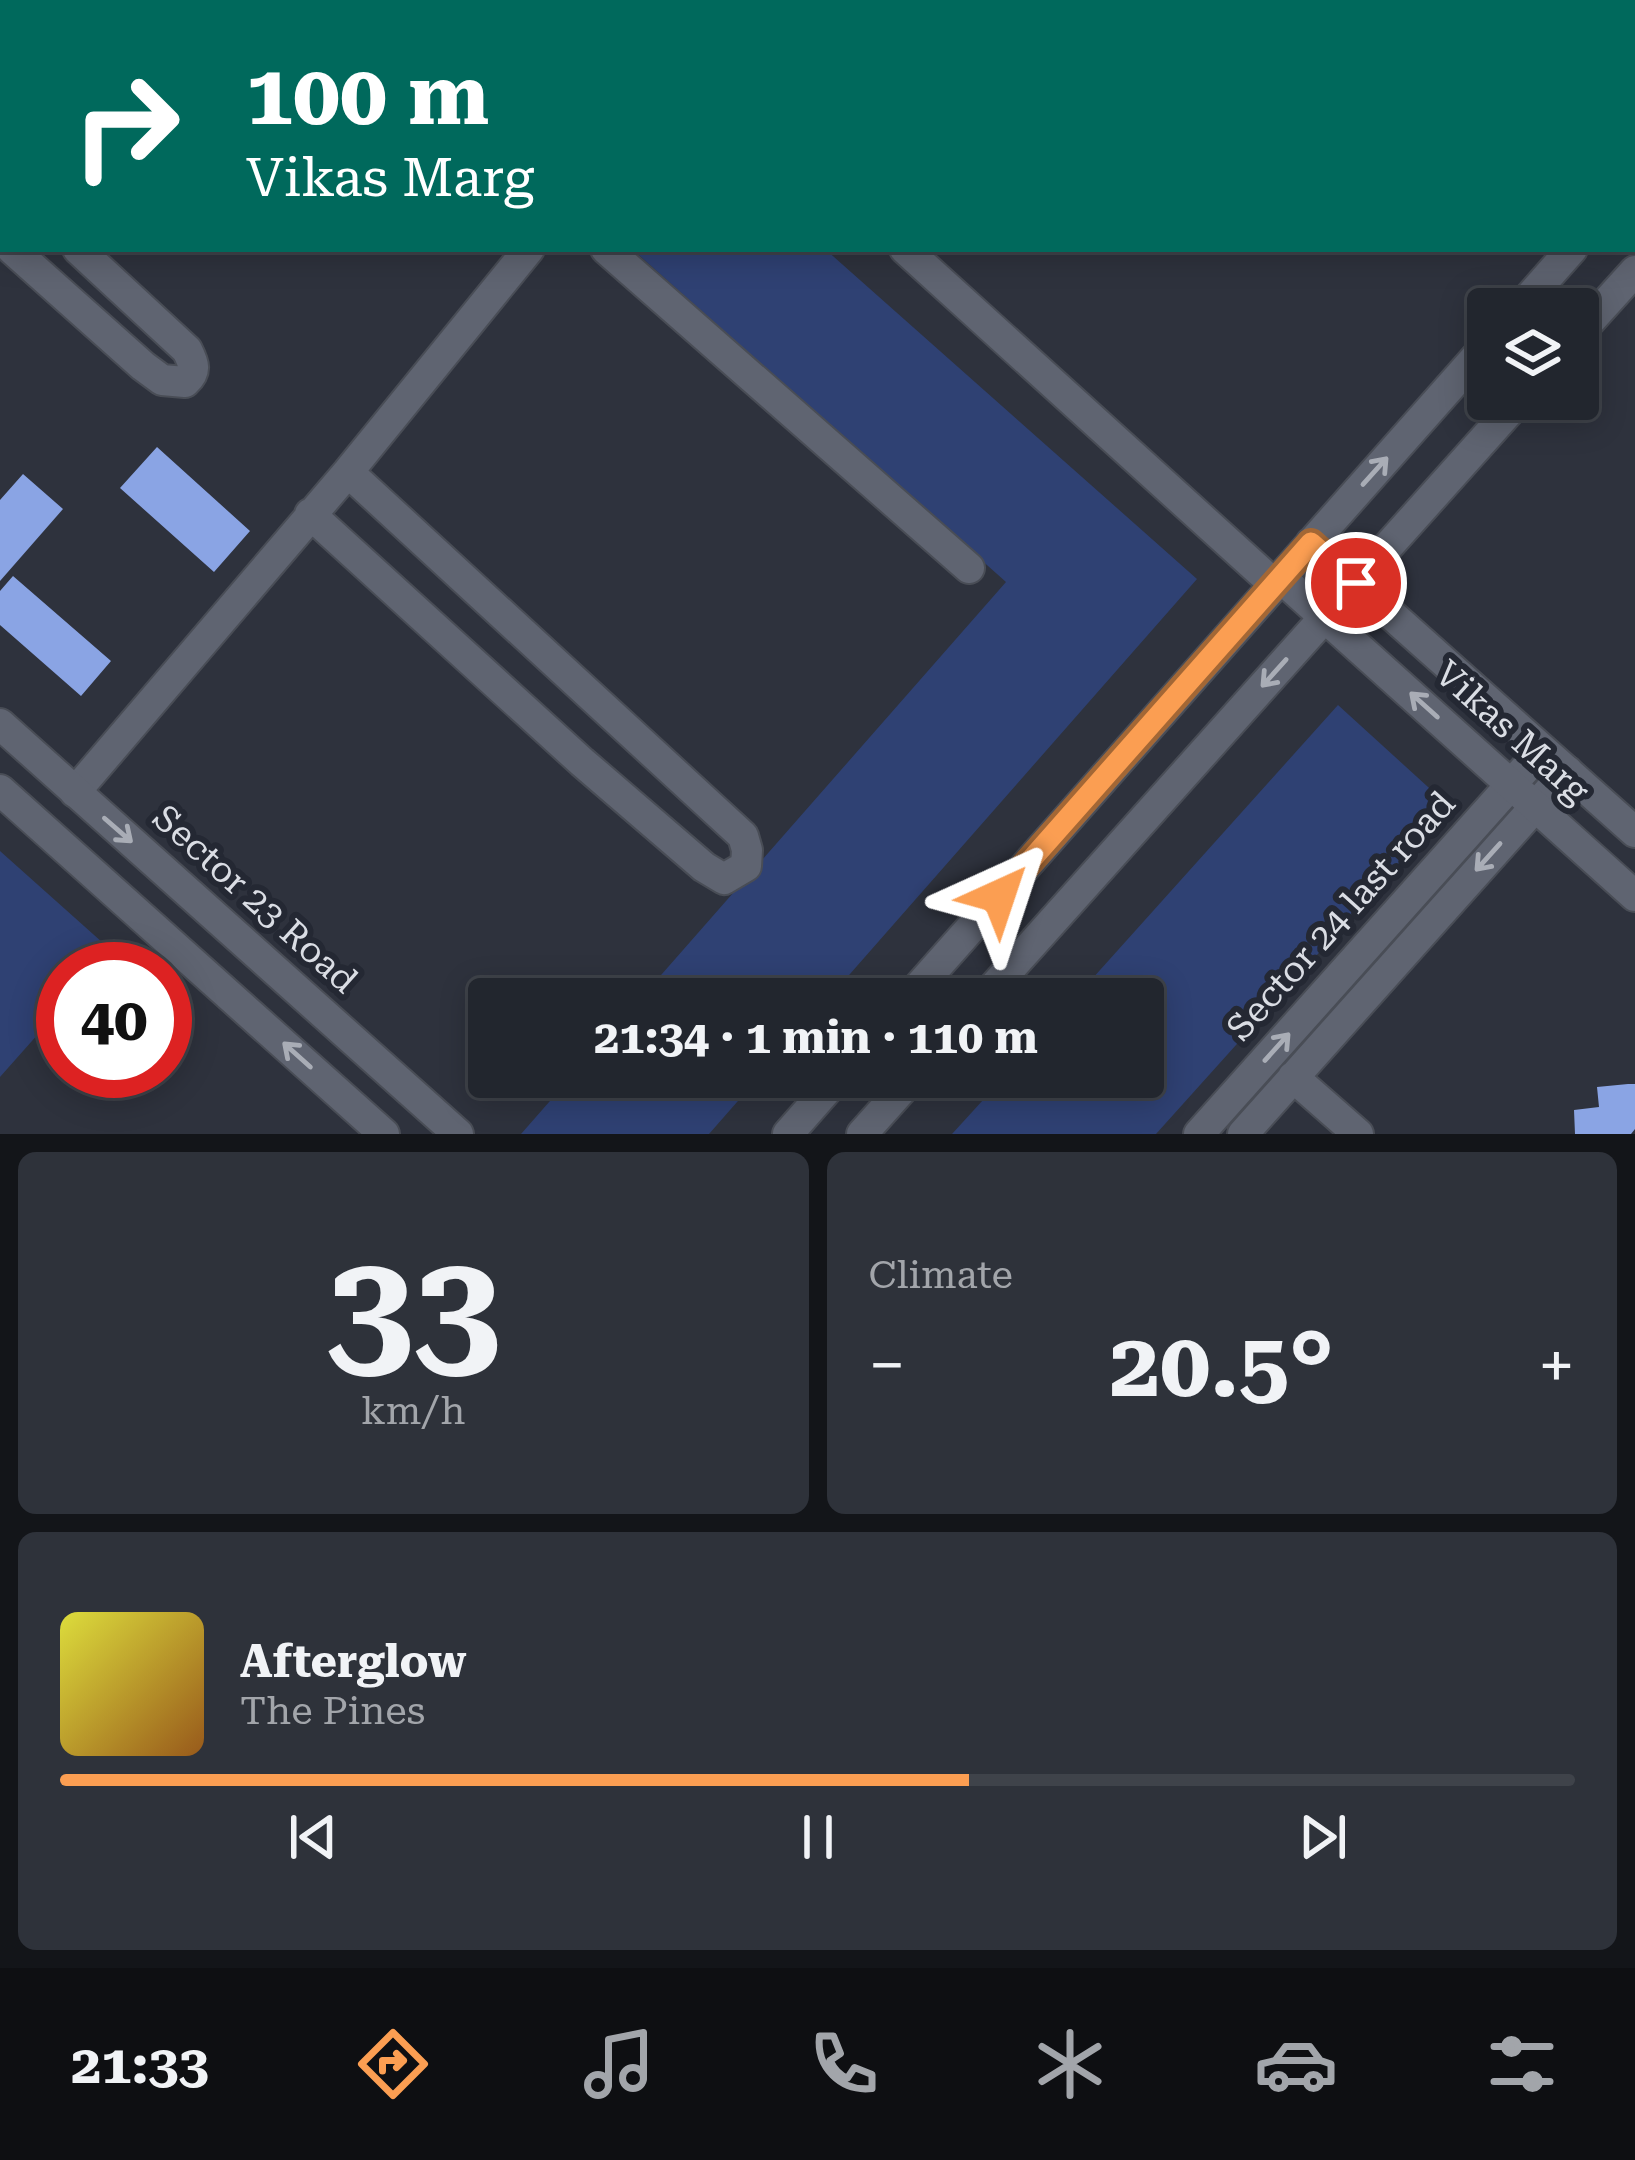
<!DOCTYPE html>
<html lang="en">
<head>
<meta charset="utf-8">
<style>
	:root { --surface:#22262e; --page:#2e323a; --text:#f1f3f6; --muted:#a2a5aa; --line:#3f434a; --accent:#fb9e52 }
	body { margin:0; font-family:"Roboto Serif",serif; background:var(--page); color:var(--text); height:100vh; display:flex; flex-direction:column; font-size:45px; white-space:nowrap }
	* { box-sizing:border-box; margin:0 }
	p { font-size:39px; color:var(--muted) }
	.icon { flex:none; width:66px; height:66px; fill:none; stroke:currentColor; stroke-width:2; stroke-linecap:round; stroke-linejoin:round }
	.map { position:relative; height:1134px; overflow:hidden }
	.panel { display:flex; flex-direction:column; gap:18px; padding:18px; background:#131519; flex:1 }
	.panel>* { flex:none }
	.top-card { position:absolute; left:0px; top:0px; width:1635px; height:252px; box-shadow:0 6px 30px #0003,0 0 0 3px var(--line); background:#00695c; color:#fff; overflow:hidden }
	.buttons { position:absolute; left:1467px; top:288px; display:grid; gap:24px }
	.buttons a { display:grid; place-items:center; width:132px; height:132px; border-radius:12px; background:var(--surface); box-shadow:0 6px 30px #0003,0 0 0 3px var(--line); font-size:60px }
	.speed { position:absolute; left:36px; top:942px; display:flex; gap:24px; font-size:60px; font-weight:700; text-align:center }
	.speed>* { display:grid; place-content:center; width:156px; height:156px; border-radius:50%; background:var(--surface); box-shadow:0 6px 30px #0003,0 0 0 3px var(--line); line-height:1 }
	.speed .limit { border:18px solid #d22; background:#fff; color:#111 }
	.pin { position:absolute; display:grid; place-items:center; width:102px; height:102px; color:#fff; margin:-51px; border:6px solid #fff; border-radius:50%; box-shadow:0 3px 12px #0007 }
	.me { position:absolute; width:132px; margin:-66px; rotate:42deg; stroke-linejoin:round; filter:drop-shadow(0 0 9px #0008) }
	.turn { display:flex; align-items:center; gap:42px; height:252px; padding:0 48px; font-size:54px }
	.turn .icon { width:156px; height:156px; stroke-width:2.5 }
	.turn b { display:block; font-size:84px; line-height:102px }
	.big { font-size:90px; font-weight:700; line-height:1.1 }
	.panel .widget { flex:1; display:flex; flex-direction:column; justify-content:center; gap:18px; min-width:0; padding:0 42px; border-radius:18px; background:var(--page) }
	.panel .dial { align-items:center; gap:0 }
	.dial b { font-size:156px; line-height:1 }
	.song { display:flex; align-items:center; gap:36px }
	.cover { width:144px; height:144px; border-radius:18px; background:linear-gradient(135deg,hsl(60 70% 55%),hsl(30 70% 35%)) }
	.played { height:12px; border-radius:6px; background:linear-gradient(90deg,var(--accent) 60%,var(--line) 60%) }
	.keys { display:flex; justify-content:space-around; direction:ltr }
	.heat { display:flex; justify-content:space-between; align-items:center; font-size:66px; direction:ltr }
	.panel .tiles { flex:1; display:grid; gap:18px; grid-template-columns:1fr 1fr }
	.widget:last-child { grid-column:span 2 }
	.trip { position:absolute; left:468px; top:978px; width:696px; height:120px; border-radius:12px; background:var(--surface); box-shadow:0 6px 30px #0003,0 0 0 3px var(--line); font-weight:700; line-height:120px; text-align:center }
	.dock { display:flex; height:192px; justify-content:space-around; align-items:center; background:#0e0f12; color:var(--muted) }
	.dock .icon { width:84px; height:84px }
	.dock .active { color:var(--accent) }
	.dock b { font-size:54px; color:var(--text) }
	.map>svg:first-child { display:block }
	.green { fill:#2f4173 }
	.building { fill:#8aa4e4 }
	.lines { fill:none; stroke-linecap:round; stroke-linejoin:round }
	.street-casing { stroke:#494d56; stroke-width:34 }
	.secondary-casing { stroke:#494d56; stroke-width:34 }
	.street { stroke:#5f6471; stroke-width:30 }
	.secondary { stroke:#5f6471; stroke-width:30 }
	.oneway { stroke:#a9adb6 }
	.route-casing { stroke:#a36735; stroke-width:30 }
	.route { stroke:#fb9e52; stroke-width:21 }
	.labels { text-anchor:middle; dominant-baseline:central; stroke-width:12; stroke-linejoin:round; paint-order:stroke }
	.street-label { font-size:36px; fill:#dadde4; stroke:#242833 }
</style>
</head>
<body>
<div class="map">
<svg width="1635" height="1134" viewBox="0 0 1635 1134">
	<rect width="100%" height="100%" fill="#2e323d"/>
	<path class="green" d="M 632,249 L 825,249 L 1197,579 L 828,999 L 640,999 L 1006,582 Z
		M 1338,705 L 1450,807 L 1156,1134 L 952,1134 L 1004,1077 L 1143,1077 L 1143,999 L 1074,999 Z
		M 0,851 L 112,951 L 96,969 L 63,969 L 63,1006 L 0,1077 Z
		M 571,1077 L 759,1077 L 709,1134 L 521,1134 Z"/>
	<path class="building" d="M 157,447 L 250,531 L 214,572 L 120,488 Z
		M 23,474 L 63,509 L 0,581 L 0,500 Z
		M 13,576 L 111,661 L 81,696 L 0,625 L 0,591 Z
		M 165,1008 L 190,1031 L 165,1059 Z
		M 1628,1084 L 1635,1084 L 1635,1129 L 1631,1134 L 1575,1134 L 1574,1110 L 1599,1107 L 1597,1087 Z"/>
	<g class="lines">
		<defs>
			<path id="street" d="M 322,0 L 326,3
				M 630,0 L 634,3
				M 0,181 L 3,184
				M 12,249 L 143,366 L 162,380 L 185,382 C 197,371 194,364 187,350 L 78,249
				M 606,249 L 969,568
				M 905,249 L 1275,585
				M 310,514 L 582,762 L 704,867 L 724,879 L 746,866 L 747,850 L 743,836 L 348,472
				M 75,792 L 348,472 L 529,249
				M 1293,1077 L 1358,1134
				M 1199,1134 L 1542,750
				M 1243,1134 L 1567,771"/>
			<path id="secondary" d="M 1632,181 L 1635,178
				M 1519,309 L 1572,249
				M 1578,334 L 1635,271
				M 1311,543 L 1635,832
				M 1281,578 L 1635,896
				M 0,724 L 458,1134
				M 0,790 L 384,1134
				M 908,999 L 1488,344
				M 983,999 L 1520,399
				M 788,1134 L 838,1077
				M 862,1134 L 913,1077"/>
		</defs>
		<use href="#street" class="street-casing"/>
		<use href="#secondary" class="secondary-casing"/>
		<use href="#street" class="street"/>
		<use href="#secondary" class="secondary"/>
	</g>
	<defs><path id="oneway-shaft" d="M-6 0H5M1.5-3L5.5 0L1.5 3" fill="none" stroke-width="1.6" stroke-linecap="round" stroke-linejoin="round" transform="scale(3)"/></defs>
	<g class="oneway">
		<use href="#oneway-shaft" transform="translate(1375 471) rotate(-48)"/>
		<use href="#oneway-shaft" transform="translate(1274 673) rotate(132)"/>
		<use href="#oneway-shaft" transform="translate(1424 705) rotate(-138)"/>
		<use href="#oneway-shaft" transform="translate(118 830) rotate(41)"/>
		<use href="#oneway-shaft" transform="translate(1488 857) rotate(132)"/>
		<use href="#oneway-shaft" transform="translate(1277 1047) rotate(-48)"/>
		<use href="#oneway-shaft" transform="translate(297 1055) rotate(-138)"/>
	</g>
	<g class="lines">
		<defs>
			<path id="route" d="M 999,896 L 1311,543 L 1356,583"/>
		</defs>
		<use href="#route" class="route-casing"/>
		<use href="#route" class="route"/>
	</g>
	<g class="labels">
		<g class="street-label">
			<text transform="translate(1512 732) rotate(42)">Vikas Marg</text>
			<text transform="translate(255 899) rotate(42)">Sector 23 Road</text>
			<text transform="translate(1341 916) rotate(-48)">Sector 24 last road</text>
		</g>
	</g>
</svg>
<div class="buttons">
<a><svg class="icon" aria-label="layers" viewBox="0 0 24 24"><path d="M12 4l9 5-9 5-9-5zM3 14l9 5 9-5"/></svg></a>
</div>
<div class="speed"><div class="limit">40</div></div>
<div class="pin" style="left:1356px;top:583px;background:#d93025"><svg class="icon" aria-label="arrive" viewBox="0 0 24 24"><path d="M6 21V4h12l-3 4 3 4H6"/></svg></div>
<svg class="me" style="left:999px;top:896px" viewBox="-20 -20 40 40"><path d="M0-17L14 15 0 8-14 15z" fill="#fb9e52" stroke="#fff" stroke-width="4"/></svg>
<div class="trip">21:34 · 1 min · 110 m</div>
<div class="top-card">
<div class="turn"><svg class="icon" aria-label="right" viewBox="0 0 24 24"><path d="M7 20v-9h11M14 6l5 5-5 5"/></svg><div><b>100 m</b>Vikas Marg</div></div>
</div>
</div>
<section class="panel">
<div class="tiles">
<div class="widget dial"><b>33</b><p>km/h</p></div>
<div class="widget"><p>Climate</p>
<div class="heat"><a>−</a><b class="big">20.5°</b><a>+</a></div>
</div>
<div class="widget">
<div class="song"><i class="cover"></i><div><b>Afterglow</b><p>The Pines</p></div></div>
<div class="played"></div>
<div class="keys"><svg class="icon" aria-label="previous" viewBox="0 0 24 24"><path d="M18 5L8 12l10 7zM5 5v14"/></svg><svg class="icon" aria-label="pause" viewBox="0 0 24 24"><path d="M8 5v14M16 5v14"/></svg><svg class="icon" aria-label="next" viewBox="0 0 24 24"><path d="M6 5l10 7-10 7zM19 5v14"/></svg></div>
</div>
</div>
</section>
<nav class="dock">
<b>21:33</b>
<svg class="icon active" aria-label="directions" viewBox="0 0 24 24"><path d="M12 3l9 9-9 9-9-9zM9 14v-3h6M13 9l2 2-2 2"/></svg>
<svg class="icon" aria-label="music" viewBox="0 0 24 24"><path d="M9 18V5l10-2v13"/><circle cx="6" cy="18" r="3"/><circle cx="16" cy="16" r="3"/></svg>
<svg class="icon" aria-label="phone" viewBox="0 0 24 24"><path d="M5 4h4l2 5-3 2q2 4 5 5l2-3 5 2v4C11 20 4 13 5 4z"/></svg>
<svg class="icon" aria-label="climate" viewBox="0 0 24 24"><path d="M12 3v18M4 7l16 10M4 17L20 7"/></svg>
<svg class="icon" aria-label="car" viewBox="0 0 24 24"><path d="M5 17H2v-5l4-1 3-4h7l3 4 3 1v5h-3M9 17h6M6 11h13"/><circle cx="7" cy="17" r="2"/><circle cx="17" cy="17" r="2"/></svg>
<svg class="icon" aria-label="filters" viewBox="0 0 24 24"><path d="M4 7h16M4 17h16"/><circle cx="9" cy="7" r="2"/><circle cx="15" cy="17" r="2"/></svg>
</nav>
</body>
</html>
